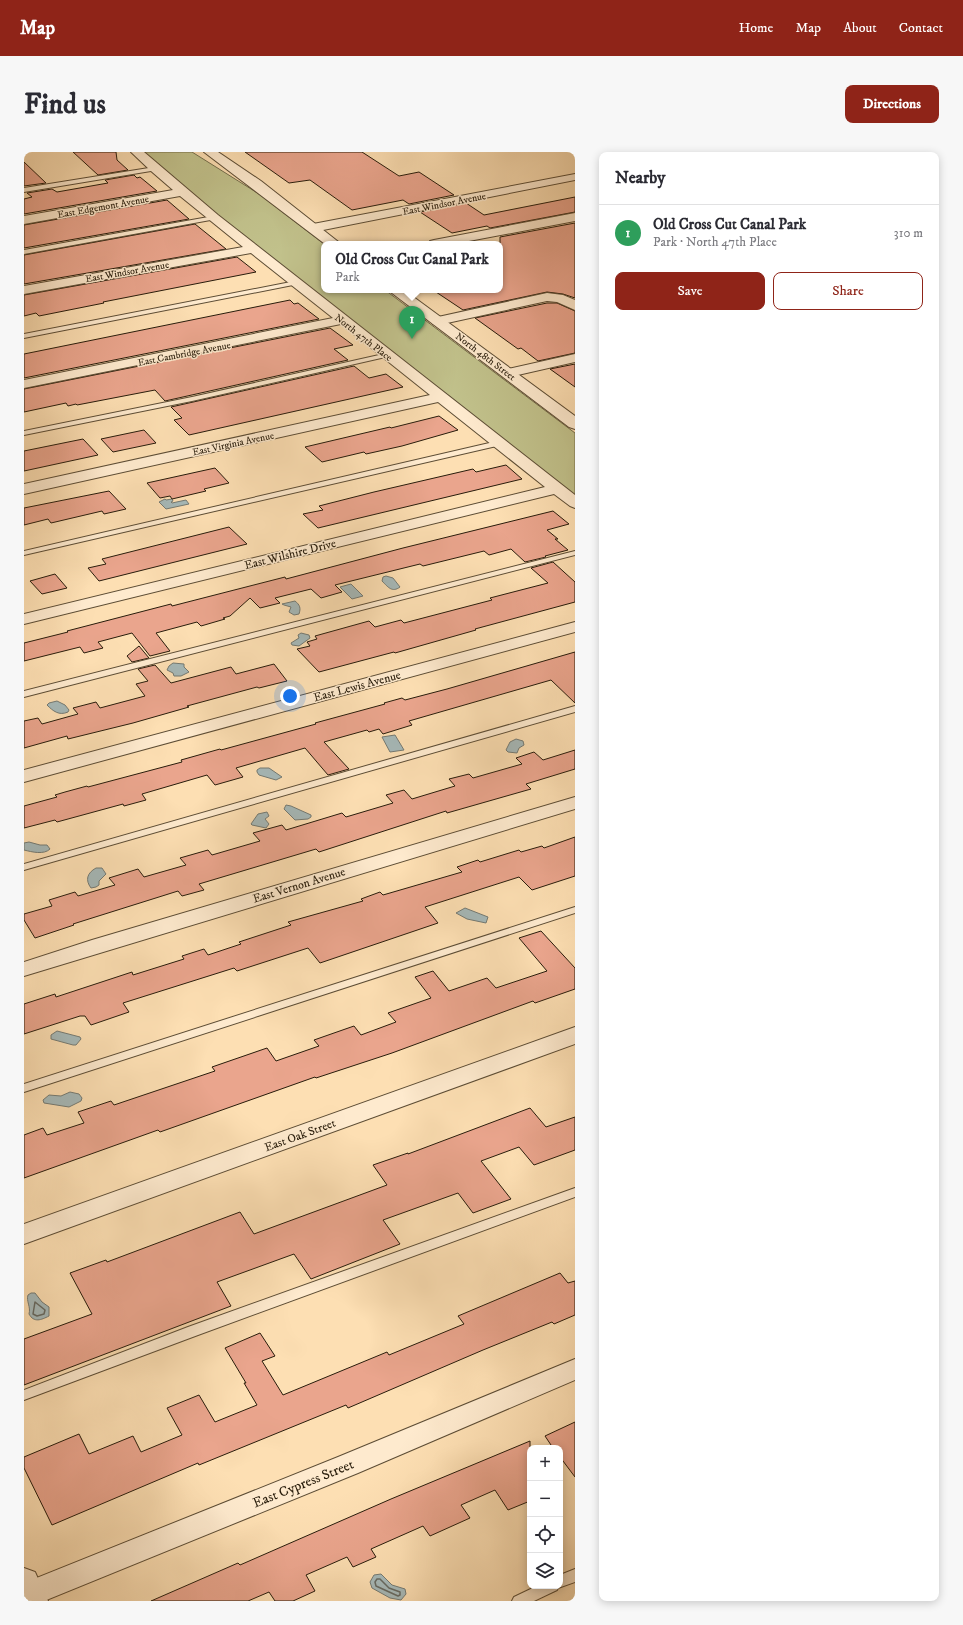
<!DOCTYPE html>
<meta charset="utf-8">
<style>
:root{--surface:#fff;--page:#f7f7f7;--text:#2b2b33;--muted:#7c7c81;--line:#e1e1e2;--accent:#8f2418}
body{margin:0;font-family:"IM FELL DW Pica",serif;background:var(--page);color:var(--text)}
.controls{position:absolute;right:12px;bottom:12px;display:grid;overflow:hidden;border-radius:8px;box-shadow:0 2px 10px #0003}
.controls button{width:36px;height:36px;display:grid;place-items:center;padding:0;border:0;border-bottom:1px solid var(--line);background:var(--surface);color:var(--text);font:20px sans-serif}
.you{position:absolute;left:266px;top:544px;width:14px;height:14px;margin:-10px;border:3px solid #fff;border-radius:50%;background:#1a73e8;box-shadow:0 0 0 6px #1a73e833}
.badge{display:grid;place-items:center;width:26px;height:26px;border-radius:50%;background:var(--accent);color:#fff;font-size:13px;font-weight:700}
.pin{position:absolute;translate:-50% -33px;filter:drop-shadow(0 1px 2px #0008)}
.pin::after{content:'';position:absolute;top:21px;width:14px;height:12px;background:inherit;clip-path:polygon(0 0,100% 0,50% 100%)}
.popup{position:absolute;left:297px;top:89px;width:182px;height:52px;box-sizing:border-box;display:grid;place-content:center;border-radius:8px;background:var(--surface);filter:drop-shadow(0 1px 3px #0005);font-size:13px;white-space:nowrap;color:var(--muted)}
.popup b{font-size:15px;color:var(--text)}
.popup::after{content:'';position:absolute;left:50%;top:100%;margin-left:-8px;border:8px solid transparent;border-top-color:var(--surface)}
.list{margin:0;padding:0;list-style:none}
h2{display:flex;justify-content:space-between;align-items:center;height:52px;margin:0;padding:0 16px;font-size:17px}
h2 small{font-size:13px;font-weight:400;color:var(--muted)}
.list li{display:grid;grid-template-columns:26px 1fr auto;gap:12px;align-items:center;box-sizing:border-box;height:56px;padding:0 16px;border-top:1px solid var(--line)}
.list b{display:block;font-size:15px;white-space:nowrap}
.list p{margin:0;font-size:13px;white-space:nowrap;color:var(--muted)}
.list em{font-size:13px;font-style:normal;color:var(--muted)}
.actions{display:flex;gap:8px;padding:12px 16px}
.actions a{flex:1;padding:9px 0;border:1px solid var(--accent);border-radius:8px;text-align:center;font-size:14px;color:var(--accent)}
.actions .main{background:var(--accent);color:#fff}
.icon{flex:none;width:22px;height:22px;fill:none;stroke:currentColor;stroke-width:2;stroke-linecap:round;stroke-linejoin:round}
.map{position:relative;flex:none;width:551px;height:1449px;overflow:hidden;border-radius:8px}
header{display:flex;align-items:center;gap:24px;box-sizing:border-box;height:56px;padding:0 20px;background:var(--accent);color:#fff}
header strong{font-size:19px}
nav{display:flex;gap:22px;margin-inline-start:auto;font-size:14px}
.intro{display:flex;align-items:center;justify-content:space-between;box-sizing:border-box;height:96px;padding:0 24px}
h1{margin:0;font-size:28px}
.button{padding:10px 18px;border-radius:8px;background:var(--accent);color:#fff;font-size:14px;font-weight:700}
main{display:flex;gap:24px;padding:0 24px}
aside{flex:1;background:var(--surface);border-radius:8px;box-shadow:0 2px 10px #0003}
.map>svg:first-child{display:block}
.green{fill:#c1c18b;stroke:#746e4b}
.water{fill:#a6b9b9;stroke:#747a73}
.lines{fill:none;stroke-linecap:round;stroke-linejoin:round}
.shore{stroke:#676a62;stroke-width:1.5}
.building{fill:#eaa58d;stroke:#281c0b}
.service-casing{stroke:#5d4d35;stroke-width:2}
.minor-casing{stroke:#5d4d35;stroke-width:2}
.tertiary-casing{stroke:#5d4d35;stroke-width:2}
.service{fill:#feeace;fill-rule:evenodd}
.minor{fill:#feeace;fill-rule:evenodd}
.tertiary{fill:#feeace;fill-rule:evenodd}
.labels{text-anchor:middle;stroke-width:3;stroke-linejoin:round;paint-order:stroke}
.far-street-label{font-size:10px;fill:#281c0b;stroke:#feeace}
.street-label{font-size:12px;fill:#281c0b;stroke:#feeace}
.near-street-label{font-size:14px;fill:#281c0b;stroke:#feeace}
</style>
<header>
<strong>Map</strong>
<nav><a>Home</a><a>Map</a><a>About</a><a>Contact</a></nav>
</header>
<div class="intro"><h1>Find us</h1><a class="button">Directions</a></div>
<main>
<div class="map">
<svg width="551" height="1449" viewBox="0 0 551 1449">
<rect width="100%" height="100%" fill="#fddfb3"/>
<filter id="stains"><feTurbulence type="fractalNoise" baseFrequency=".005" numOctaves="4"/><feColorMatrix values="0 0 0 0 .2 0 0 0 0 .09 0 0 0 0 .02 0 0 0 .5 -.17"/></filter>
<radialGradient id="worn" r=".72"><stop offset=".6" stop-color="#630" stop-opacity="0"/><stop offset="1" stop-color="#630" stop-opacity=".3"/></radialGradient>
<!-- green -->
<path class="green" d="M120 0H168L235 42 300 92V138H361L551 281V345L424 243 412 236 164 40Z"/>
<!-- water -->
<path class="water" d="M141 347 142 348 148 347 149 349 147 350 148 351 162 348 165 352 142 357 135 350Z
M362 424 369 426 376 435C368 441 364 435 358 429L359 425Z
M327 432 339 444 328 447 316 435Z
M271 449C276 453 277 456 275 462L270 463 265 460 267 455 260 453 258 452Z
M277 481 285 483 286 486 275 494 268 493 267 491 275 486 274 483Z
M149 511 160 512V515L165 520 157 524H150L149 521 143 518 145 514Z
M33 549 41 553 45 558 44 560C35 564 29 559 23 553L25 551Z
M371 583 380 598 366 600 358 585Z
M492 587 499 589 500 593 495 596 493 601 484 600 482 598 486 590Z
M236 616H245L258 625 252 628 235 623 233 620V618Z
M262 653 267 654 287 663V665L284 667 271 668 260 657Z
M243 660 245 664 241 667 245 672 242 676 228 673 227 672 234 662Z
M5 690 16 693H23L26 697C20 703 8 700 0 698V691Z
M72 716H78L82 722 75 729V733L72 735 67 736C61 728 63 721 72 716Z
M441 756 464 765 462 771 443 767 432 761Z
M33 879 56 885 57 887 52 893H49L27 887V883Z
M46 940 55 942 58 946 57 949 45 955 20 951 19 948 25 943 37 944Z
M7 1141H11L18 1150 25 1155V1164C17 1168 10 1171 5 1162 7 1155 2 1149 4 1143Z
M357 1422 368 1433 381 1437 382 1442 377 1448 366 1446 348 1436 346 1430 350 1423Z"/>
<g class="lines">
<!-- shore -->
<path class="shore" d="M11 1150 21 1158 20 1162 13 1164 9 1162Z
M353 1427H356L365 1436 376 1440V1443L374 1444 352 1434 351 1430Z"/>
</g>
<!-- building -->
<path class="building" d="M49 0H92L93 8 104 18 74 23Z
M221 0H338L375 24 395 20 430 43 385 52 379 48 328 58 286 28 265 31Z
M0 10 22 31 0 34Z
M110 23 113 26 116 25 133 39 0 62V47L8 45 3 41 28 37 33 40 84 31 81 28Z
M551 45V60L466 76 463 74 428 81 396 60 442 51 460 63Z
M143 48 165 67 0 96V73Z
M551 71V146L539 142 523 140 439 158 409 138H476V85Z
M171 72 202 97 0 132V103Z
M213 105 232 120 79 150 80 151 15 164 12 161 0 164V143Z
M266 148 270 152 274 151 295 167 0 226V202Z
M523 151H533L551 159V201L514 209 497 196 494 197 451 166Z
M306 176 329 193 310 197 324 208 141 249 131 238 53 253 52 252 44 254 42 251 0 260V237Z
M551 212V235L526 217Z
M330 214 345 226 362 222 379 235 165 283 150 268 158 266 147 255Z
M415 264 434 278 378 294 342 302 340 300 298 310 281 295 366 275 367 276Z
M120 278 132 291 89 300 77 287Z
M59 287 74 303 0 319V299Z
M482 313 498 327 294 376 279 362 299 358 295 354 350 340 449 317 452 320Z
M191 316 205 331 180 337 182 339 148 347 146 344 136 346 123 331Z
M85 339 102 357 80 362 78 359 27 371 24 367 0 373V356Z
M529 359 545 372 523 378 534 387H531L544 398 521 404 522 405 501 410 487 397 465 403 460 399 399 414 396 412 311 433 318 440 297 446 287 437 251 446 256 451 236 456 226 446 206 464 199 466 201 467 177 474 173 470 132 481 146 499 126 504 108 481 74 490 79 496 60 501 56 495 0 509V491L44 480 43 479 147 452 148 454 261 425 262 427 379 396Z
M205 375 223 392 75 429 64 416 82 412 78 407Z
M529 410 551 430V450L451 477 452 478 371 501 370 500 295 520 273 497 286 494 283 490 293 487 291 484 345 469 351 475 377 468 380 471 468 448 466 446 524 431 507 416Z
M31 422 43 436 18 442 6 429Z
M115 494 125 506 108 510 103 504Z
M551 500V551L527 528 385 569 388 573 359 582 355 577 345 580 343 578 300 590 325 617 304 623 281 596 212 616 219 625 191 633 183 623 118 642 122 648 100 654 99 652 33 670 31 668 0 676V654L33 645 31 643 41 640 63 634 64 635 158 610 157 608 196 597 197 598 292 572 291 571 361 552 360 551 378 546 381 548 423 537Z
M250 512 263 529 235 536 233 535 163 554 165 555 109 571 44 587 43 584 0 596V569L14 566 18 572 54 562 49 556 72 550 76 556 121 544 112 532 124 529 114 517 131 513 147 531 207 515 212 522Z
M551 598V617L502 632 507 637 423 661 422 659 295 700 292 697 175 732 180 738 158 744 154 739 49 772 50 773 11 786 0 768V762L28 754 25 748 51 740 54 744 91 733 85 726 114 717 120 725 162 713 156 706 184 698 188 703 236 689 229 681 258 673 262 678 318 661 322 665 369 651 362 643 380 638 388 647 431 634 425 627 445 622 449 626 498 612 492 606 510 600 519 608Z
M551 685V724L508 738 495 725 401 755 414 771 296 811 284 796 213 819 210 816 99 851 105 860 67 873 61 864H56L0 882V852L31 842 32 845 108 820 109 823 160 807 158 804 180 797 184 803 217 792 215 790 267 773 264 770 339 749 337 747 356 740 359 743 438 720 433 715 454 708 456 710 495 698 497 700 518 694 520 696Z
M517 779 551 816V837L511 851 509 849 368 901 292 926 291 925 136 980 134 978 0 1026V983L19 976 23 983 60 971 54 960 87 949 90 953 191 919 188 915 243 896 252 909 295 894 290 888 330 874 337 883 372 870 364 861 407 846 391 825 409 819 425 839 463 826 472 836 523 819 495 786Z
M506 956 522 975 551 965V998L510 1013 495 995 457 1009 487 1047 449 1061 434 1041 359 1068 376 1092 287 1127 270 1102 193 1130 207 1154 0 1233V1187L68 1162 46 1121 82 1108 83 1110 216 1060 230 1082 363 1033 349 1013 384 1001V1002Z
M536 1121 544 1131 551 1129V1163L530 1172 528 1170 459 1198 324 1256 322 1253 175 1313 174 1311 28 1373 0 1316V1305L55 1282 65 1302 109 1284 117 1300 158 1283 143 1256 175 1243 191 1270 233 1253 220 1231H222L201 1196 236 1181 251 1204 238 1209 259 1243 363 1200 365 1203 440 1172 434 1164Z
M551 1270V1325L536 1305V1296H529L521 1284Z
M506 1289V1349L484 1358 471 1338 437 1353 446 1366 406 1384 399 1374 347 1397 352 1405 329 1415 323 1405 282 1423 291 1439 269 1449H251L245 1440 224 1449H127L214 1411 216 1413 367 1347Z"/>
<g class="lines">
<!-- service casing -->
<g class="service-casing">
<path id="service" d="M131 15 133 16V18L0 40V36Z
M190 64 193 66 192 67 0 102V98Z
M272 129 275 131 274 132 0 186V182Z
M364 201 366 202V204L168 249 0 283V279L168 245Z
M474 289H477V293L0 403V399Z
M551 399V403L0 545V539Z
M551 554V560L0 718V712Z
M551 755V761L0 940V932Z
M551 1036V1045L174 1183 0 1248V1238L164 1175Z
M551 1417V1430L534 1436 533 1438 510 1449H488L490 1445 513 1434H536V1423Z"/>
</g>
<!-- minor casing -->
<g class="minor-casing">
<path id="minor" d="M107 0H120L194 63 551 343V356L546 354 530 342 0 472V462L521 335 414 250 0 342V332L406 243 317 172 0 236V228L309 166 227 101 0 142V134L219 95 156 44 0 72V64L149 38 127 19Z
M551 22V28L289 80 285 79 283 76 285 73 289 72Z
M551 61V69L429 92H404L406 89 410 88Z
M523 141 539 143 551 148V158L533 150 523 149 414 173 409 172 407 169 409 166 414 165Z
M551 202V210L485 225 480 224 478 221 480 218Z
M551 470V480L0 630V618Z
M551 645V657L0 824V810L68 788Z
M551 1207V1228L334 1321 20 1449H0V1431L314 1305Z"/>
</g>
<!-- tertiary casing -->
<g class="tertiary-casing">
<path id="tertiary" d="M180 0H194L237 29 317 92H301Z
M364 138H380L551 264V277L545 275Z
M551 875V892L0 1092V1072Z
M0 1416 11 1420 24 1449H0Z"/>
</g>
<!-- service -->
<use href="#service" class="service"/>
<!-- minor -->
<use href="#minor" class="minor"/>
<!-- tertiary -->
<use href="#tertiary" class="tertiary"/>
</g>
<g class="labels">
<!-- far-street labels -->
<g class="far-street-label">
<text transform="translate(420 51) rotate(-11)" y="4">East Windsor Avenue</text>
<text transform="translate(79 54) rotate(-10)" y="4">East Edgemont Avenue</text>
<text transform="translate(103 119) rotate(-10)" y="4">East Windsor Avenue</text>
<text transform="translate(340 185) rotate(38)" y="4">North 47th Place</text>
<text transform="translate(160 201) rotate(-11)" y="4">East Cambridge Avenue</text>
<text transform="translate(462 204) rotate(37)" y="4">North 48th Street</text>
<text transform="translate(209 291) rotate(-12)" y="4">East Virginia Avenue</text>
</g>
<!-- street labels -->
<g class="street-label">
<text transform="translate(266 402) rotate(-14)" y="4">East Wilshire Drive</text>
<text transform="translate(333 534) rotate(-15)" y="4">East Lewis Avenue</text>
<text transform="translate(275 733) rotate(-17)" y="4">East Vernon Avenue</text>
<text transform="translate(276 983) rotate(-20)" y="4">East Oak Street</text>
</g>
<!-- near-street labels -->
<g class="near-street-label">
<text transform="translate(279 1331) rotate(-22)" y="5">East Cypress Street</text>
</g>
</g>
<rect width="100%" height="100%" filter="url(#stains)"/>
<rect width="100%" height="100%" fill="url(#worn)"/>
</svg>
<div class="controls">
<button>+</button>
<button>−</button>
<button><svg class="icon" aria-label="locate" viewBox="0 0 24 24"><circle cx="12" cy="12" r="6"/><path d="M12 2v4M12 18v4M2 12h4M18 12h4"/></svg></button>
<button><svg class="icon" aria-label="layers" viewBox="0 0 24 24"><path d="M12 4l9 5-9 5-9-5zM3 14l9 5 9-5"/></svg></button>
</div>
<div class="you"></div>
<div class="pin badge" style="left:388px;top:187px;background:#2e9e5b">1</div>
<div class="popup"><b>Old Cross Cut Canal Park</b>Park</div>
</div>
<aside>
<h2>Nearby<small></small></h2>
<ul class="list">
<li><span class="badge" style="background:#2e9e5b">1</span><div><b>Old Cross Cut Canal Park</b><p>Park · North 47th Place</p></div><em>310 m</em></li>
</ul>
<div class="actions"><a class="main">Save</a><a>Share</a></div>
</aside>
</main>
